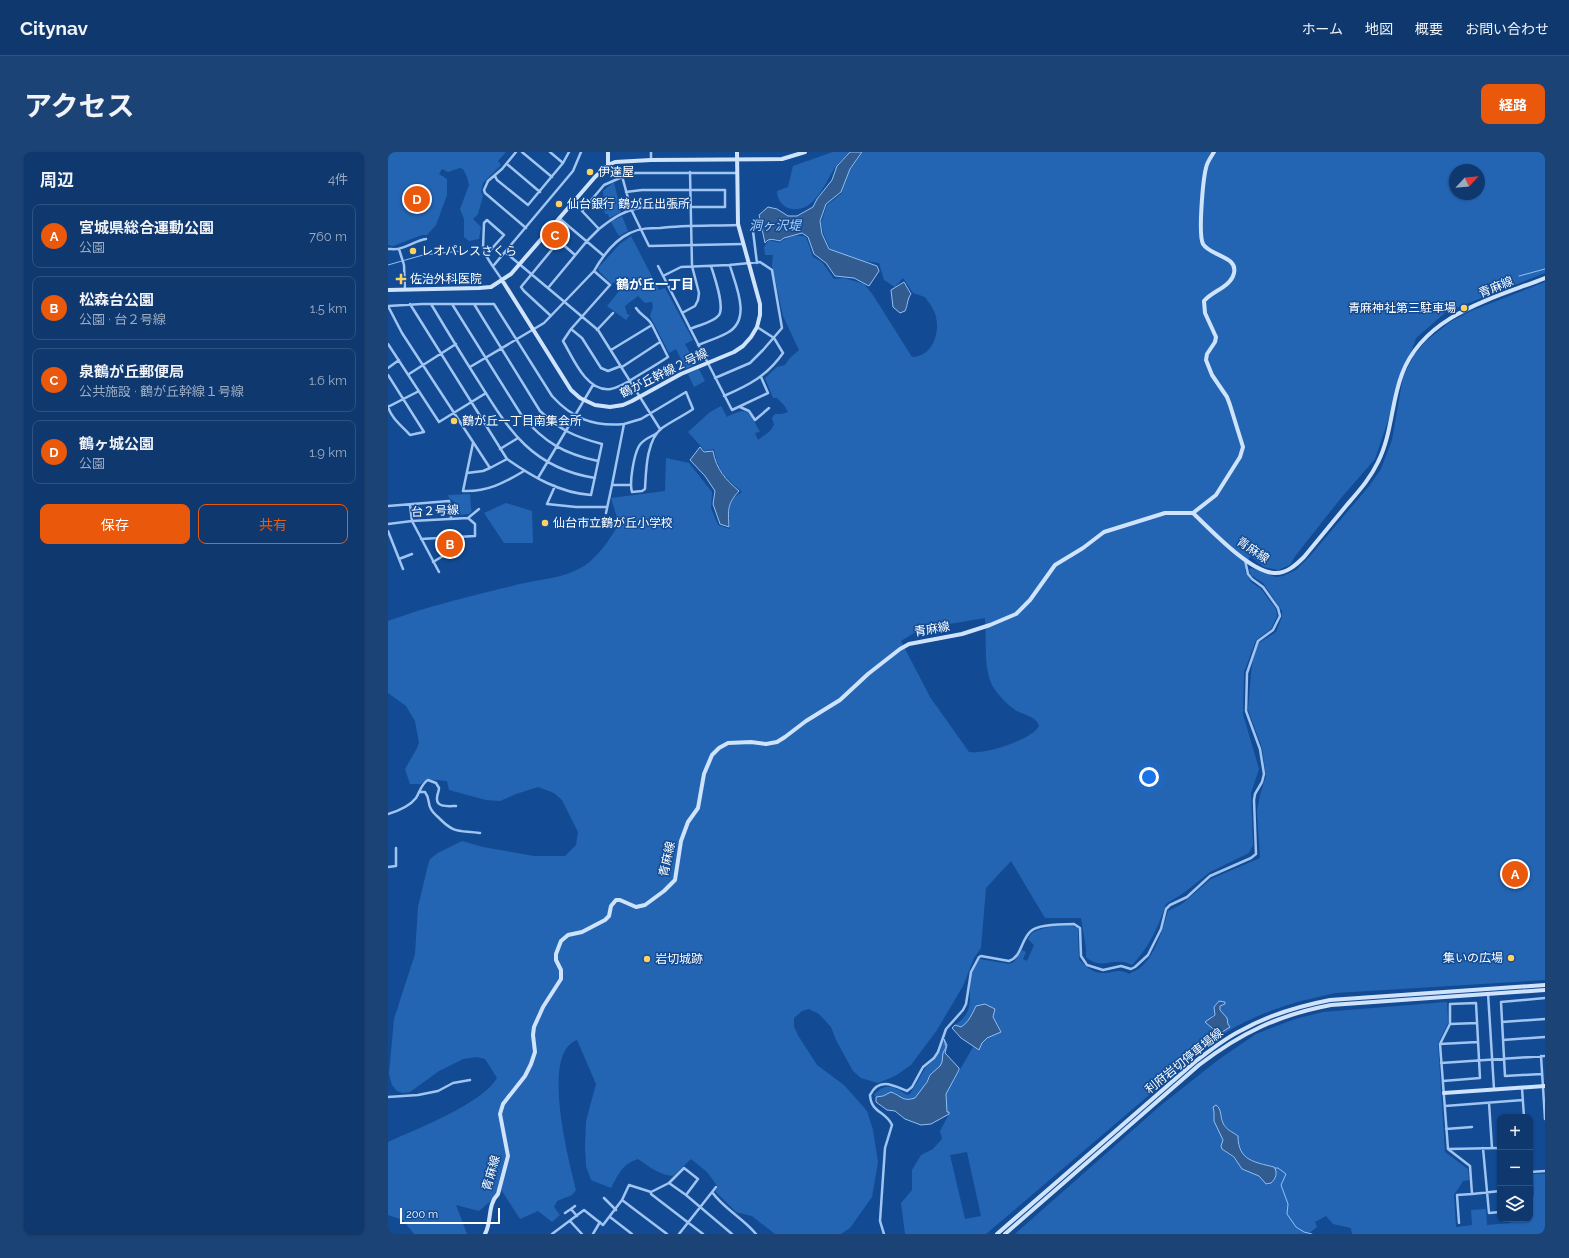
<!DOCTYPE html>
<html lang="ja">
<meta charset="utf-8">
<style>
:root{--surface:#0e386e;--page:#1c4376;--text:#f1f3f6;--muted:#9bacc2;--line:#2e5281;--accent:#ea580c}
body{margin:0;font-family:Raleway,"Noto Sans JP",sans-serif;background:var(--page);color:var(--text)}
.controls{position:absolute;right:12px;bottom:12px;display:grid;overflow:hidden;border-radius:8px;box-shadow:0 1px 3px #0004}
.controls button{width:36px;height:36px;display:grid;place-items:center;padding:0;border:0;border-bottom:1px solid var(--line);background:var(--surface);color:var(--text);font:20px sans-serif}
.compass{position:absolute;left:1061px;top:12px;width:36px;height:36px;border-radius:50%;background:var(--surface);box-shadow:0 1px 3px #0004;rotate:64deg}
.scale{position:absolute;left:12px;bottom:10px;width:100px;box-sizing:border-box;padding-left:4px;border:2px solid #fff;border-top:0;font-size:11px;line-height:14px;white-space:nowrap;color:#fff;-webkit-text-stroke:3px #124b93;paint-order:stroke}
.you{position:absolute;left:761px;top:625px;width:14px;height:14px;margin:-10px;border:3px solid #fff;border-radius:50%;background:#1a73e8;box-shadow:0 0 0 6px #1a73e833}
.badge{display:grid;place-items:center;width:26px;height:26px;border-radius:50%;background:var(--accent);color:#fff;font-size:13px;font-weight:700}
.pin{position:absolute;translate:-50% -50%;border:2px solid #fff;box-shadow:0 1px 4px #0006}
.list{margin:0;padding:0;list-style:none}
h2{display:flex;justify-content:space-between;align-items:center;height:52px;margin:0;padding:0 16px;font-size:17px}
h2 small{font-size:13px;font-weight:400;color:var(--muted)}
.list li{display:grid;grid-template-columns:26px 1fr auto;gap:12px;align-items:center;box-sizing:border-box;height:64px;margin:0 8px 8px;padding:0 8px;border:1px solid var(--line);border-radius:8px}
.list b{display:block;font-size:15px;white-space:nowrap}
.list p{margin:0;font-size:13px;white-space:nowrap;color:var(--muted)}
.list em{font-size:13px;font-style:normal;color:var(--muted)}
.actions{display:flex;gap:8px;padding:12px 16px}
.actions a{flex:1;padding:9px 0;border:1px solid var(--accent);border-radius:8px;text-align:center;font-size:14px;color:var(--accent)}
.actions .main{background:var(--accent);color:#fff}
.icon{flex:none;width:22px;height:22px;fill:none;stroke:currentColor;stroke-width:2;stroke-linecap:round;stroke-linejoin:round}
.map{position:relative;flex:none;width:1157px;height:1082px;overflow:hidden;border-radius:8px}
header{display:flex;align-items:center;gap:24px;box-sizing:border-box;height:56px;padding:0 20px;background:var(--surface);border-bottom:1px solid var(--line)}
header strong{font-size:19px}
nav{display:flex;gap:22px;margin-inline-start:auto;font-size:14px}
.intro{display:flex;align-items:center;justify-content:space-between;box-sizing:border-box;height:96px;padding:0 24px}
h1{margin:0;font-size:28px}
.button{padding:10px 18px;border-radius:8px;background:var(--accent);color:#fff;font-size:14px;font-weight:700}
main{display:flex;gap:24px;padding:0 24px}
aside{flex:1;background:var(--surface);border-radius:8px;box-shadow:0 1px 3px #0004}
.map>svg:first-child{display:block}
.green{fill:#2465b3;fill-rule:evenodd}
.water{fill:#325b90;stroke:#92c0f6}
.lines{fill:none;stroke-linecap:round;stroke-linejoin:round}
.stream{stroke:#92c0f6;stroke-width:1}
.street{stroke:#a0c5f2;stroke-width:2.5}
.secondary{stroke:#cfe3fc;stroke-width:4}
.poi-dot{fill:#ffd161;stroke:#124b93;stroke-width:1.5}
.labels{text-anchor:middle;stroke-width:3;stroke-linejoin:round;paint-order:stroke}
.poi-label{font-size:12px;fill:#fff;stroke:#124b93;text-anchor:start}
.street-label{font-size:12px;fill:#fff;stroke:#124b93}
.water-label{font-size:13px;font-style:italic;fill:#acd0f9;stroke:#124b93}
.neighbourhood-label{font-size:13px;font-weight:bold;fill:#fff;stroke:#124b93}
</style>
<header>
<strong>Citynav</strong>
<nav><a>ホーム</a><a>地図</a><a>概要</a><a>お問い合わせ</a></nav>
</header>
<div class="intro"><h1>アクセス</h1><a class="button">経路</a></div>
<main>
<aside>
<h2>周辺<small>4件</small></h2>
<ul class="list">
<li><span class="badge">A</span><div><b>宮城県総合運動公園</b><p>公園</p></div><em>760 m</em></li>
<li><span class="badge">B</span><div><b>松森台公園</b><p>公園 · 台２号線</p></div><em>1.5 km</em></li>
<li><span class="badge">C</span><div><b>泉鶴が丘郵便局</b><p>公共施設 · 鶴が丘幹線１号線</p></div><em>1.6 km</em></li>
<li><span class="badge">D</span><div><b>鶴ヶ城公園</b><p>公園</p></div><em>1.9 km</em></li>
</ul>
<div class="actions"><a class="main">保存</a><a>共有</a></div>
</aside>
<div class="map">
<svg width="1157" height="1082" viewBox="0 0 1157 1082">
<rect width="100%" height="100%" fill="#124b93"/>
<!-- green -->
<path class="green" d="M0 0H118L110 9 113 13 95 31 93 39 95 44 90 62 85 67 93 75 91 87 81 89 76 85V67L72 57 81 33 79 25 75 17 72 16 60 20 54 17 51 22 59 27V43L48 73 39 83H34L5 94 0 93Z
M445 0H461C457 4 452 9 448 14 437 30 426 64 400 56 393 53 389 46 389 39L400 35 405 14Z
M475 0H1157V121L1058 160 1028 186 987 307 953 346 908 403 902 413 890 418 876 415 862 404 857 419 863 430 873 437 888 457 889 464 883 477 868 488 856 520 855 562 871 617 863 641 865 693 861 701 822 720 797 740 778 752C769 777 762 794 744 813 741 812 738 810 735 810 721 808 711 817 698 805V796L693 766H657L623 709 598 736 593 796 586 806 575 834 549 878 523 913 507 924 490 931 473 926 465 919 448 888 443 875 431 862 421 857 414 859 406 866V875L411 885 429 913 456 933 479 959 485 978 490 1010 484 1045 462 1076 453 1082H387L364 1064 348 1060 327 1039 330 1035 319 1020 303 1007 285 1024C271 1023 262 1015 250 1007 234 1012 230 1023 223 1036L203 1028 198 1014 197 994 198 969 208 932 189 888C152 901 181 1009 188 1038L184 1043 169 1049 166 1055 172 1063 164 1070 150 1059 132 1067 114 1039 91 1059 68 1053 79 1082H26L15 1068 0 1063V990C28 977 94 952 109 926L97 907 88 905 75 907 51 919 22 940 15 941 9 939 4 933 1 922 6 867 27 802 30 755 39 717 42 707 50 701 74 689 95 695 146 704H177L188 693 190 680 174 648 166 641 150 635 128 642 112 649 98 648 61 638 59 629C50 629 38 625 33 632H22L17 617 28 598 31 591 27 569 18 554 0 541V469C43 453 88 443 132 432 154 427 177 426 196 414 212 403 221 388 231 372L223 346 277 339 278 306 301 311 324 340 323 356 330 373 342 377C341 360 338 349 354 340 338 325 330 320 326 297L317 299 300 280 322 260 333 254 339 265C362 253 361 261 372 280L367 281 370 288 382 279 386 273 384 266 387 262H394L400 260 396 253 389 246H385L377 226 389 215 397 213 402 206 411 198 395 164 384 114 385 103H377L376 95 381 88 392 91C398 85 409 82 418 85L425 105 434 110 446 127 456 126 476 132 485 143 524 205C544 205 552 182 548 165 547 158 541 151 537 145L525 141 515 126 507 135 496 128 491 111 477 109 443 98 436 83 433 71 439 53 453 42 462 18ZM1067 18H1091V42H1067ZM597 466C599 488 595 512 604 533 609 542 620 554 629 559 638 564 648 564 651 574 644 588 596 603 581 600L542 545 513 489 526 481 543 475Z
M226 30 233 60 221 66 220 62H217L214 52 216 49 215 39Z
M234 64 240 79 231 84 223 70Z
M243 84 271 138 277 136 305 188 297 192 308 212 298 217 288 197 281 201 262 164 265 155 264 150 257 151 250 144 237 154 239 162 242 163 238 168 219 154 232 138 226 130 224 132 211 119 210 116 232 92Z
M1157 130V828L948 841C913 848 881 857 849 874 837 880 825 890 814 898L598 1082H517L513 1051 524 1038V1018L533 1003 545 997 554 987 552 979 561 962 559 960 558 942 585 895 591 897C593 895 593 891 595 889 600 883 607 883 613 879L605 865 606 856 595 852 588 854C584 862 581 870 573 875L567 873C590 858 578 842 584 821 585 817 588 811 591 807L621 812 626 810 634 798 638 800 635 807 639 809 646 793 640 787C641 785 643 781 646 780 654 775 684 770 690 777L691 807C697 814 705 822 716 821 726 821 731 816 741 822 745 820 749 818 752 816 767 804 775 777 780 759L794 752 823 727 872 706 869 659 872 643 878 624 874 596 860 558 863 522 865 506 871 491 888 480 894 465V459L875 431 863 423 861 418 863 416 888 425 895 424 908 418 922 404 982 333 993 317 1004 288 1015 225 1026 203 1038 189 1062 170 1083 159ZM833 849H836L837 852 832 854V858L838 865 840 873 828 881V878L824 875 823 865 828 860 827 854ZM579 1000 593 1064 577 1067 562 1003Z
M311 217 317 229 306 235 300 222Z
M82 342 83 357 84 359 81 362 70 363 69 352 61 346 60 343Z
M118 351 144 359 145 391H116L96 361Z
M1059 850 1060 871 1050 892 1057 1000 1080 1017 1081 1028 1075 1029 1066 1043 1068 1075 1084 1073 1083 1058 1098 1057 1099 1073 1122 1071 1125 1067H1142V1047L1146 1043 1145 1022H1157V1082H964L963 1076 945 1072 938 1064 927 1070 929 1075 920 1082H627L772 954 830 908 868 882 907 867 935 860ZM832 958C835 973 836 975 849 983 851 1009 865 1009 886 1015L885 1029 880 1033 871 1024 864 1020 834 997 835 988 826 969V960Z
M556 887 558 895C554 902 556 908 553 913 550 918 544 919 541 924 537 932 534 939 527 946 519 949 514 947 507 941L488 945 486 943C497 930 506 934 519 943L522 942 538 915 547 907 552 900Z"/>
<!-- water -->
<path class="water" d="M462 0H474L462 17 453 40 438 52 432 69 434 82 441 97 489 114 491 119 481 134 466 126 447 124 438 111 426 102 420 85 414 81 396 86 392 89C386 88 381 85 377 91L371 63 380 55 389 57 400 64H409L425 55 429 47 444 28 449 14Z
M516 130 523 142C519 147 520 153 517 159L512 161 505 155 503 138Z
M312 295 316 300 325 299C328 317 338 328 351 339 339 352 340 358 341 375L332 372 325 352 327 339 317 324 302 308Z
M831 849 837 850V852L832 854V858L839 866 840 872 842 875 831 882 817 870 827 863 826 855Z
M597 852 607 857 605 865 613 880 599 886 594 891 591 898 573 886 564 876 567 873 573 875C581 870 584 862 588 854Z
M556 887 559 893 557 901 571 916V918L558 942 559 960H561V962L543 972 533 973 517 967 507 959 499 958 488 950V945L495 944 503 940C514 944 514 950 527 946L539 930 542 923 552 914 554 910 555 901 558 895Z
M828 953C834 957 832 965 835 971 838 978 845 980 850 984 850 1009 867 1010 886 1015 890 1020 888 1027 883 1031L878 1032 871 1024 854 1017 846 1005 834 997 833 994 835 988 826 969V960L825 955Z"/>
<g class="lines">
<!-- stream -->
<path class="stream" d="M0 113 35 103 73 99
M1131 124 1157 117
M887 1016H890L898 1022 893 1033 900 1052 899 1062 908 1075 916 1080 924 1082"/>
<!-- street -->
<path class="street" d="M128 0 114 17 100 29 96 38 97 41 138 76
M134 0 164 25
M162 0 175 11
M263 0V8
M119 12 152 40
M107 24 109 28 140 53 175 11 181 0
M234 24 243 57 261 94 355 92
M171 66 216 104
M211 77C226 65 237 58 256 55H337V38H254L238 40
M365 79 369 111
M0 97C4 97 9 98 13 96 22 94 29 88 38 87
M11 97 16 113 17 138
M117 100 210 178 272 277
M98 103 116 83 99 68 96 71 95 96C98 107 108 118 114 128
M106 113 185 19 193 0
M270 114 344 258 380 241 373 225
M275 124 293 115 341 113 372 110 384 118 394 176 375 198 362 211 327 226
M160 136 199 89 211 77 194 59 216 33 243 21H348
M22 152 119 307C145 325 172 341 203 343L214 292C187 285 172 278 152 259L86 152
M43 152C58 177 73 202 89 227 120 277 143 316 207 326
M64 152 134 264C156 290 176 302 210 309
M0 154 34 152H106L164 244C184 266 205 275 236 272
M0 154 14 181 102 316 119 307
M248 156C253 164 260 165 264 173
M294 161 307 154 310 148 311 141 304 114 302 20
M163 164 136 139 133 135 171 89 187 103
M183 177 222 133 206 119
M302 177C310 173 325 171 331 163 337 154 326 124 323 114
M209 178 225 161
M0 192 51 270 98 241
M310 193C320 189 330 186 339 181 364 168 348 134 342 114
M223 198 264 173 280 205C271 211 261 217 251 223 232 235 216 247 197 225 188 215 182 201 175 189L183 177 194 186 213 216 220 219 233 214
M82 215 156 171 206 119C214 105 227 88 242 81 252 76 262 76 272 76 298 73 324 74 350 73
M234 215 272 190
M0 216 11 208
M21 222 68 192
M0 223 36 280 22 283C15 275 2 265 0 254
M336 244C361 233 379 224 395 201L386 186 369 175
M0 255 31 239
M352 255 361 259 367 268 381 256
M85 291 75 339C99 340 116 331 136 319
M112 297 130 286
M79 321 95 319 102 316
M150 326 205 233
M224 333 236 272 253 267 298 240 305 257C295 264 284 269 274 276 258 288 258 320 257 337L254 339 244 340C241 330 246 303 251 294 255 287 263 285 269 281
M167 334 159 352 188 355H219
M22 353 24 369 51 420
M0 354 61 349 63 366
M218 361 224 333H242
M0 372 24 369 80 366 91 357
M0 379 15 417
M33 387 87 384V372L80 366
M11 407 24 402
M45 410 60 401 53 385
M31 640H37C43 648 39 651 43 657 45 661 49 664 52 667 67 682 71 678 92 681
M0 662C10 659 21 655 28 646 32 640 33 632 40 628L48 631 51 636C51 640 49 642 49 646 48 656 61 654 68 654
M0 715 8 714V696
M1100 841 1106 937
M1114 870 1157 867
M1062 872 1089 871
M1115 888 1157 885
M1052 892 1090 890
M1153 904 1157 967
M1053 911 1157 904
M1154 922 1117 924 1113 850 1157 846
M1055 929 1092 926 1088 851 1062 852V872L1052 892 1060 997 1082 1014 1084 1042 1112 1039
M1134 936 1136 965
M0 945 30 943 50 939 65 931 82 928
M1101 951 1104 996
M1057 954 1135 948
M1058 977 1084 975
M1095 996 1101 1061 1112 1060
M1060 997 1112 996
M1142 1020 1157 1019
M281 1031 296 1016 310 1027 298 1043
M263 1040V1042L315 1082
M324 1040C336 1057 355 1066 368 1082
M216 1046 228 1058
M234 1048 279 1082
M187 1054 183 1057 189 1064
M177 1061 183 1057
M222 1065 244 1082
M182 1069 194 1082
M1071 1071 1069 1043 1084 1042
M164 1082 196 1058 215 1073 234 1048 241 1033 263 1040 281 1031 298 1043 344 1082
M205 1082 212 1070
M291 1082 328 1035
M496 1082 492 1069 497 996 504 973C498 959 483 961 482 943 491 925 505 933 519 939L524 935 535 915 546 906 550 900 558 877 575 858 578 852 583 820 591 805 593 804 621 809C634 805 633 787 643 779 651 772 676 772 686 772L692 776 693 804 699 813 715 818 733 814 743 817 747 815 760 803 773 777 778 757 782 753 799 745 822 724 863 706 868 702 866 648 867 642 874 630 876 622 872 597 858 559 859 521 870 489 885 478 892 464 890 456 875 435 864 427 860 422 857 408"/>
<!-- secondary -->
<path class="secondary" d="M220 0V13
M114 128 183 238 192 246 207 253 222 255 235 253 244 249 293 222 346 200 355 194 363 185 369 175 372 163V152L350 72 349 0
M0 138 91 136 103 135 123 122 207 25 220 13 227 10 263 8 394 7 417 0
M805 361 828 343 852 305 855 295 842 253 839 245 824 223 818 208 819 202 827 190 828 185 817 161 816 149C824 139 843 135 846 121 850 104 822 104 815 92 810 82 815 28 818 16 819 10 823 5 826 0
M1056 941 1157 934
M97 1082C104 1070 99 1053 110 1042L120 1004 112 962 115 952 137 924 143 912 147 900 145 883 146 875 155 855 173 827V818L168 808V802L173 789 180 783 194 780 217 768 221 764 223 754 228 748H232L248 755 257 753 276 739 287 728 293 689 300 670 310 656 316 622 324 603 331 596 340 591 363 590 378 592 389 590 397 585 418 569 452 548 480 522 512 497 521 492 574 482 602 473 628 462 642 448 667 413 695 396 716 380 777 361H805C823 378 862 420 886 421 898 422 908 413 916 405 930 388 944 371 958 354 970 340 982 327 990 310 1004 282 1003 251 1014 222 1036 163 1104 147 1157 126
M609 1082 808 909C823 898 837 886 854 878 881 863 911 854 942 848L1157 833
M617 1082 811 913C853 881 890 863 943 853L1157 838"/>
</g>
<!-- markers -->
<g class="poi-dot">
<circle cx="202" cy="20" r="4"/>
<circle cx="171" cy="52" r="4"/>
<circle cx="25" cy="99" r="4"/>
<path d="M11 121h4v4h4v4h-4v4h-4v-4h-4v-4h4z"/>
<circle cx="1076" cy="156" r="4"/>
<circle cx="66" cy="269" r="4"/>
<circle cx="157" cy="371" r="4"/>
<circle cx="1123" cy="806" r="4"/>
<circle cx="259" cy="807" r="4"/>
</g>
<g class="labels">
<!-- poi labels -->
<g class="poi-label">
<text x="210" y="24">伊達屋</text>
<text x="179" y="56">仙台銀行 鶴が丘出張所</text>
<text x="33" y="103">レオパレスさくら</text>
<text x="22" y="131">佐治外科医院</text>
<text x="1068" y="160" text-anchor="end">青麻神社第三駐車場</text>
<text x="74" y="273">鶴が丘一丁目南集会所</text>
<text x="165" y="375">仙台市立鶴が丘小学校</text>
<text x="1115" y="810" text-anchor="end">集いの広場</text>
<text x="267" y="811">岩切城跡</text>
</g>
<!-- street labels -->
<g class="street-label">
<text transform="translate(1108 135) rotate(-22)" y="4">青麻線</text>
<text transform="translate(276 221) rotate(-26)" y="4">鶴が丘幹線２号線</text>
<text transform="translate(47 359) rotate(-3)" y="4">台２号線</text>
<text transform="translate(865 398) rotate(34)" y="4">青麻線</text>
<text transform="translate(544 477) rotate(-10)" y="4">青麻線</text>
<text transform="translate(279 707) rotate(-78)" y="4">青麻線</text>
<text transform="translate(796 909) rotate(-39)" y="4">利府岩切停車場線</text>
<text transform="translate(103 1021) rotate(-74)" y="4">青麻線</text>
</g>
<!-- water labels -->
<g class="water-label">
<text x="387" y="78">洞ヶ沢堤</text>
</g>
<!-- neighbourhood labels -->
<g class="neighbourhood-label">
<text x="267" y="137">鶴が丘一丁目</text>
</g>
</g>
</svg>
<div class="controls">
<button>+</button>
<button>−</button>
<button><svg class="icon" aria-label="layers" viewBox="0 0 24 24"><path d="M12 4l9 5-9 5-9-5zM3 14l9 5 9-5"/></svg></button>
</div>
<svg class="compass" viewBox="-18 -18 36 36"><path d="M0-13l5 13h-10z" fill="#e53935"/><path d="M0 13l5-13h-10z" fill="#9bacc2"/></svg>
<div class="scale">200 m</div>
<div class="you"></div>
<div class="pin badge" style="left:1127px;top:722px">A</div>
<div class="pin badge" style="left:62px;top:392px">B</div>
<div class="pin badge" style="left:167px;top:83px">C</div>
<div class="pin badge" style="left:29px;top:47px">D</div>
</div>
</main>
